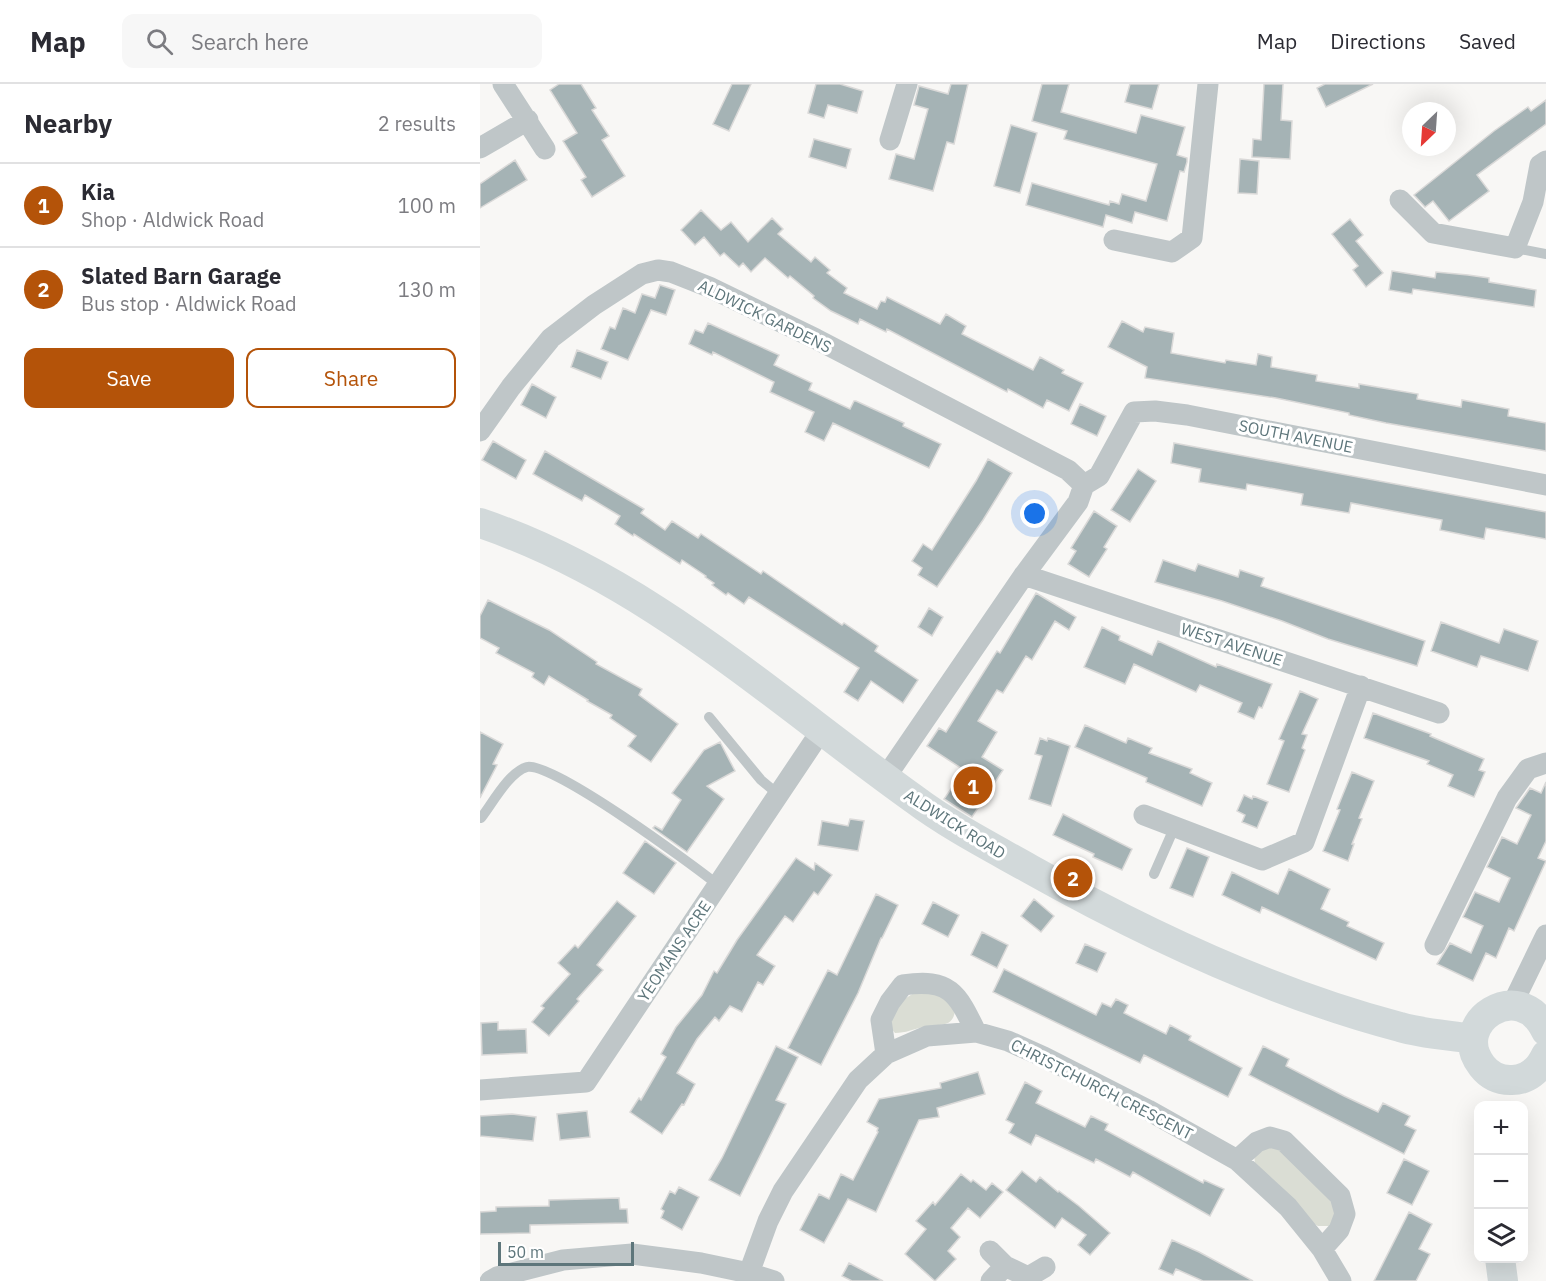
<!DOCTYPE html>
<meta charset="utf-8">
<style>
:root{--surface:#fff;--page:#f7f7f7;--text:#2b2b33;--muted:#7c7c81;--line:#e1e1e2;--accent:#b45309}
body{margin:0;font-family:"IBM Plex Sans",sans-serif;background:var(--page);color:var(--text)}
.controls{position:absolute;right:18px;bottom:18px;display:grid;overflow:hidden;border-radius:12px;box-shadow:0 6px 24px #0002}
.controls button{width:54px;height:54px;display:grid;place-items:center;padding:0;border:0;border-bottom:2px solid var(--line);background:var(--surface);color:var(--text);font:30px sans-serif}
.compass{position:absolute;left:922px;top:18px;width:54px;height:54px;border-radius:50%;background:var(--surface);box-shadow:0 6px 24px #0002;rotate:205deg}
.scale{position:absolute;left:18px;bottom:15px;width:136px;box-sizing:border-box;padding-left:6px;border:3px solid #5e767b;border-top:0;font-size:16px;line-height:21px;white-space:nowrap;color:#5e767b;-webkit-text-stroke:4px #fff;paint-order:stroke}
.you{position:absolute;left:555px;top:430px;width:21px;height:21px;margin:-15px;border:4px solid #fff;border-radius:50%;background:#1a73e8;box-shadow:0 0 0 9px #1a73e833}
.badge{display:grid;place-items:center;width:39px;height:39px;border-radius:50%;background:var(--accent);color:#fff;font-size:20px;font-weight:700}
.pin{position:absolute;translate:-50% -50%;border:3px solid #fff;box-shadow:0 2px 6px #0006}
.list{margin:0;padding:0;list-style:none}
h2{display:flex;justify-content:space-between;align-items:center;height:78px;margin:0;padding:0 24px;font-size:26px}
h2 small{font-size:20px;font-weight:400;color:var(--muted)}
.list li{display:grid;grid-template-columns:39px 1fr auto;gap:18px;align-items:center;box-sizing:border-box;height:84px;padding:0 24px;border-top:2px solid var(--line)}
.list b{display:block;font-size:22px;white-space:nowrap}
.list p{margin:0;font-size:20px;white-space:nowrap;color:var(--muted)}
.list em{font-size:20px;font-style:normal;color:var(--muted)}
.actions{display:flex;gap:12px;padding:18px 24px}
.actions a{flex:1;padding:14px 0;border:2px solid var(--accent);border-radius:12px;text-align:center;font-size:21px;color:var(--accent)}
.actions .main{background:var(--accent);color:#fff}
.icon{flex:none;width:33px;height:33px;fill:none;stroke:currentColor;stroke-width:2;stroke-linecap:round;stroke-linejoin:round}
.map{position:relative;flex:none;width:1066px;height:1197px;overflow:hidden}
header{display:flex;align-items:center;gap:36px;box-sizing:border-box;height:84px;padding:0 30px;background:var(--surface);border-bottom:2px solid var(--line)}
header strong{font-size:28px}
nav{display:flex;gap:33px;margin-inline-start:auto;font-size:21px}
.search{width:420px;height:54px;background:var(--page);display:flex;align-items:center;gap:15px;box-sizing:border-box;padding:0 21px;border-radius:12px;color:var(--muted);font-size:22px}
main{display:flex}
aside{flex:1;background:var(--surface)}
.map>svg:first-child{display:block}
.grass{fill:#daddd4}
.building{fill:#a5b3b5;stroke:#dad9d8;stroke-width:1.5}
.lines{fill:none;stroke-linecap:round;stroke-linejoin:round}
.lane{stroke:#bfc6c8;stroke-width:10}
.street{stroke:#bfc6c8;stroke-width:21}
.secondary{stroke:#d2d9da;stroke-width:30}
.labels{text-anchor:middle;stroke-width:6;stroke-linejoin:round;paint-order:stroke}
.street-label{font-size:16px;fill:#5e767b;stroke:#fff}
</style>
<header>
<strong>Map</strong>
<div class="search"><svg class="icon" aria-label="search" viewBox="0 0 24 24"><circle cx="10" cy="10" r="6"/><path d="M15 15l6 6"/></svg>Search here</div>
<nav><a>Map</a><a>Directions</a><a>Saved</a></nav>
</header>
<main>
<aside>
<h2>Nearby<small>2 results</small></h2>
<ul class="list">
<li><span class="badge">1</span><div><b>Kia</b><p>Shop · Aldwick Road</p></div><em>100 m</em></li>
<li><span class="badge">2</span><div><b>Slated Barn Garage</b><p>Bus stop · Aldwick Road</p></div><em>130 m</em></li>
</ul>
<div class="actions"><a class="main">Save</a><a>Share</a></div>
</aside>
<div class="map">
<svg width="1066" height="1197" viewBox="0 0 1066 1197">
<rect width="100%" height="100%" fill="#f8f7f5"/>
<!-- grass -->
<path class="grass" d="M434 909 461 910 475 927C474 932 473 936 468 939 460 942 451 941 444 943 433 945 426 949 415 949L411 944C413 924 417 919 434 909Z
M781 1062 799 1063 856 1120 857 1133 850 1142H838L829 1137 775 1080 774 1070Z"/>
<!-- building -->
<path class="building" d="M79 0H101L116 24 112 26 129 52 122 56 145 92 112 113 101 96 106 93 83 57 97 49 70 6Z
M252 0H271L249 47 233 40Z
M336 0H360L383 7 377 29 348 21 344 34 328 29Z
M471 0H488L474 60 467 58 453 107 409 95 416 70 434 75 448 25 434 21 439 2 468 10Z
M562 0H589L581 28 656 49 661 31 705 43 697 71 707 74V78L704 88 700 87 687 137 655 128 652 139 626 131 623 143 546 121 552 99 629 121 630 117 639 120 642 110 666 117 677 80 584 55 587 47 552 37Z
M650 0H679L672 25 645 18Z
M784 0H803L801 36 812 37 810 75 772 73 773 55 781 56Z
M845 0H893L846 23 837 4Z
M1066 16V40L997 91 1009 107 969 137 953 117 945 123 934 111 1014 47 1048 23 1051 27Z
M531 41 557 49 540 109 514 102Z
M334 55 371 65 366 84 329 73Z
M760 75 779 77 777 110 758 109Z
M35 76 47 96 0 124V100Z
M221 126 241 146 251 138 268 158 292 134 303 145 298 150 331 178 335 173 350 186 347 189 367 204 364 209 397 225 401 217 405 218 407 213 460 240 466 230 486 242 482 250 553 286 560 273 584 286 582 289 603 299 589 327 567 316 563 324 528 305 527 308 407 245 406 248 380 235 378 240 351 227 333 214 334 212 310 192 308 194 285 174 271 188 263 179 259 183 244 169 240 172 224 153 215 161 201 146Z
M870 135 883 151 876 157 903 189 886 203 873 186 878 182 852 150Z
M912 187 955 194 956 188 988 191 1009 194V198L1056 206 1054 223 933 205 932 210 909 206Z
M180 201 195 206 186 231 171 226 148 276 121 265 130 243 135 245 143 224 155 229 162 210 175 214Z
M642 237 663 248 665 243 694 249 691 269 745 279 746 276 776 281 778 270 792 273 791 283 837 291 836 297 879 304V300L938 310 937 315 981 323 982 316 1029 325 1028 332 1066 339V367L906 339 869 331V329L796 314 665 294 667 283 628 263Z
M228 239 299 271 294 281 332 299 329 306 370 325 374 317H376L424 339 423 342 461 360 449 384 353 339 344 357 325 348 334 328 290 308 294 298 233 268 232 271 209 260 215 246 223 249Z
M97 266 128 278 121 295 91 283Z
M52 300 76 313 66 334 41 321Z
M600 320 626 332 617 352 591 340Z
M13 357 46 376 36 395 2 376Z
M694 359 1066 428V455L1006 444 1004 455 960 446 962 436 929 430 871 419 869 429 821 421 823 410 767 400 766 406 719 398 721 385 691 379Z
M65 367 164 425 161 429 185 446 192 437 218 454 221 450 281 490 283 487 362 541 364 539 398 562 395 567 438 596 423 619 391 597 378 617 364 608 379 584 269 513 264 520 248 509 246 511 232 501 234 499 225 493 226 492 202 476 200 480 154 450 153 452 135 440 140 432 105 411 102 417 53 390Z
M508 375 532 389 503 436 457 503 438 491 442 484 432 477 443 460 452 466 496 397Z
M658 385 676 397 650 438 631 426Z
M614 427 637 442 624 463 627 465 609 493 588 480 596 467 591 464Z
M683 476 715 487 718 480 758 493 760 486 784 494 781 502 945 557 937 582 848 555 802 537 742 517 675 498Z
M556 509 596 533 589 546 575 537 552 576 546 572 523 609 517 606 498 637 517 648 502 673 523 686 492 733 464 715 484 686 447 662 459 644 466 648 517 567 520 569Z
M8 516 69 546 117 578 116 580 162 605 159 611 198 640 171 678 148 662 156 652 130 634 132 631 107 617 108 616 69 592 64 601 52 593 54 589 16 569 19 564 0 554V532Z
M449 524 463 533 452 552 438 543Z
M961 538 1019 559 1024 545 1058 557 1048 587 1001 572 997 583 951 567Z
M622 543 640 552 639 556 672 571 678 557 736 583 737 580 792 600 782 624 779 623 774 635 758 628 762 619 720 601 716 608 654 580 645 600 604 583Z
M820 607 838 615 822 650 827 651 822 664 825 666 809 708 787 700 804 657 799 655Z
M893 629 951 650 950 652 1004 675 999 686 1005 688 994 713 968 702 973 691 947 680 949 677 884 654Z
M605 641 646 659 648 654 672 664 669 669 712 685 710 689 732 699 722 722 666 698 667 694 595 663Z
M0 648 23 660 13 680 17 681 0 714Z
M560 654 567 657 568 654 590 662 571 722 549 715 562 672 555 670Z
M240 658 255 687 227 702 244 715 207 768 173 744 175 742 182 746 201 716 192 709 224 666Z
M872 688 894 697 879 734 882 735 872 760H874L868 777 843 767 860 726 857 725Z
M1066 698V757L1058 774 1066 777 1034 847 1029 844 1016 874 1006 869 993 897 957 880 970 859 991 869 1003 842 983 833 995 808 1019 818 1030 794 1007 783 1022 753 1037 760 1051 731 1036 724 1050 704 1061 709Z
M764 711 772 715 773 712 788 718 777 744 762 738 765 731 757 727Z
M583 730 652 765 642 786 613 773 614 770 573 751Z
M370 735 384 737 378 767 338 761 342 737 368 742Z
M165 757 196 779 174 810 143 789Z
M707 764 729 773 713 813 690 804Z
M316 774 334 786 335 779 352 791 338 811 334 808 313 838 305 832 277 871 295 882 283 901 278 898 262 928 250 922 239 937 235 933 217 955 197 989 215 1000 204 1021 202 1020 182 1050 150 1028 159 1014 161 1016 186 973 181 970 196 943 222 911 234 887 237 889 257 856Z
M809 785 850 805 841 825 869 838 867 842 904 859 896 876 782 823 780 829 742 811 752 788 798 810Z
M396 810 418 821 402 854H401L378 909 341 981 308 964 348 886 357 891Z
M554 815 574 832 561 848 541 832Z
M137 817 156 832 117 881 123 886 97 915 99 917 69 952 52 938 64 924 61 922 90 890 78 879 95 861 98 864Z
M453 818 479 831 468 853 442 840Z
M502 848 528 861 517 884 491 871Z
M605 860 626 869 617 888 596 879Z
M524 885 616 931 622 919 631 923 636 915 648 921 644 929 686 950 690 941 711 952 709 956 762 984 748 1013 664 971 660 979 513 908Z
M18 938V946L46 945 47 969 2 971 1 939Z
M296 962 318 973 296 1016 306 1020 260 1112 229 1096 242 1074Z
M783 962 809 975 806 982 864 1012 898 1028 903 1019 930 1032 925 1041 936 1046 924 1070 769 991Z
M498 988 505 1010 457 1024 459 1033 439 1036 396 1128 368 1115 344 1159 320 1146 339 1110 349 1115 361 1090 373 1096 398 1048 397 1047 398 1044 387 1038 399 1015 461 1004 460 999Z
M545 998 562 1007 556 1019 605 1043 611 1032 628 1040 625 1046 723 1099 724 1096 744 1105 730 1132 653 1088 650 1093 616 1075 614 1079 556 1051 551 1061 529 1049 534 1040 526 1036Z
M107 1027 110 1053 80 1056 77 1030Z
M32 1030 56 1033 53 1057 0 1052V1032Z
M924 1075 949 1087 932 1121 907 1109Z
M542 1087 556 1098 560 1093 578 1108 579 1107 599 1122 630 1149 610 1171 598 1161 606 1151 582 1134 575 1144 526 1106Z
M481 1090 491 1098 493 1096 506 1106 512 1099 523 1108 500 1134 488 1124 471 1144 480 1153 468 1167 476 1175 455 1197 425 1170 446 1145 436 1137 453 1118 455 1121Z
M199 1103 219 1113 202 1146 181 1134 184 1127 181 1125 190 1107 195 1110Z
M139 1114 140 1125H147L148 1139 50 1141V1149L0 1150V1128L16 1127V1123L69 1122V1116Z
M929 1128 952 1140 939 1165 950 1170 936 1197H894Z
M692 1156 719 1168 773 1197H723L696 1185 693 1191 679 1185Z
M369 1179 403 1197H372L362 1192Z"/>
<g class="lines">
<!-- lane -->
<path class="lane" d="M1035 164 1066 170
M229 633 281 696 299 711
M1 734C12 720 29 688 47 683 72 677 213 781 238 801
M674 790 695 742"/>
<!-- street -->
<path class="street" d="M23 0 65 65
M410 56 427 0
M0 64 48 36
M920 116 953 149 1035 164 1053 118 1060 81 1066 77
M634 156 692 168 712 154 728 0
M0 347 31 303 71 254 114 221 162 190 178 186 191 188 229 203 336 255 588 386 604 401
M604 401 619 392 654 328 675 327 707 331 1066 401
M544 491 959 629
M405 694 544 491 598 418 604 401
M664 731 782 776 824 758 881 602
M955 861 1027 714 1048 685 1066 679
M1032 921 1066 851
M406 970 401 936 410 918 423 901C470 894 477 909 496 948
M0 1006 106 998 341 647
M757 1076 777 1058 790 1053 804 1057 860 1112 865 1130 859 1146 842 1165
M510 1167 525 1182
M269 1189 288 1137 303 1107 378 996 406 970 447 952 496 948 528 957 564 973 668 1026 757 1076 808 1123 842 1165 861 1197
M10 1197 17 1193 83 1176 152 1170 221 1179 269 1189 294 1197
M511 1197 525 1182 548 1193 565 1183"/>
<!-- secondary -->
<path class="secondary" d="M0 439C166 495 294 615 434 715 470 742 511 763 550 785 664 849 794 910 920 943 944 950 969 951 993 955
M1066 947C1040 891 968 939 1002 982 1009 991 1019 996 1030 996 1047 997 1059 986 1066 971
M1020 1174 1023 1197"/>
</g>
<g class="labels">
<!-- street labels -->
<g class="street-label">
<text transform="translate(285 232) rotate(26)" y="6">ALDWICK GARDENS</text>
<text transform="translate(816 352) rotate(11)" y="6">SOUTH AVENUE</text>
<text transform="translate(752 560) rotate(18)" y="6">WEST AVENUE</text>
<text transform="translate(475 740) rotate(32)" y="6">ALDWICK ROAD</text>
<text transform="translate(194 867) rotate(-56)" y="6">YEOMANS ACRE</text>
<text transform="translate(622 1005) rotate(27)" y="6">CHRISTCHURCH CRESCENT</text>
</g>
</g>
</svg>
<div class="controls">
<button>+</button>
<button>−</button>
<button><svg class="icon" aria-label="layers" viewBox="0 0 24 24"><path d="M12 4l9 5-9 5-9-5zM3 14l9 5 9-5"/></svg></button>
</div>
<svg class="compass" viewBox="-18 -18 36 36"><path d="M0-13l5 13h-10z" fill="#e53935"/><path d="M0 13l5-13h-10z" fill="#7c7c81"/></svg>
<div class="scale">50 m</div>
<div class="you"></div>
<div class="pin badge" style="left:493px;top:702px">1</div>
<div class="pin badge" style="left:593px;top:794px">2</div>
</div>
</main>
